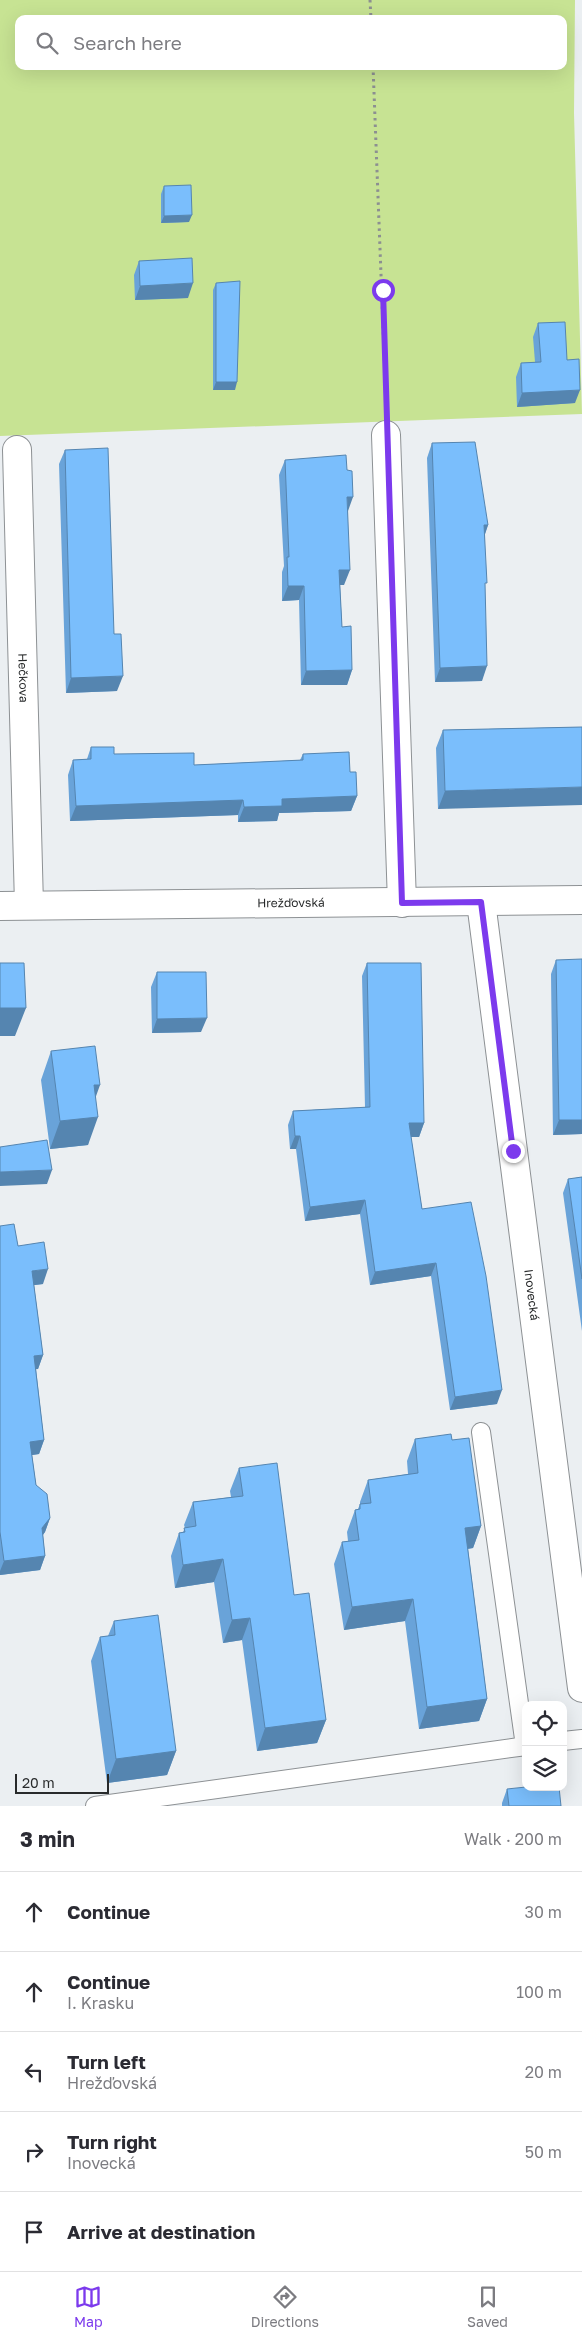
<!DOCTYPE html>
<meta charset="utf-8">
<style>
:root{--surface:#fff;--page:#f7f7f7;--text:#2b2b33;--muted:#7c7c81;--line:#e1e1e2;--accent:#7c3aed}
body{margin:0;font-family:"Golos Text",sans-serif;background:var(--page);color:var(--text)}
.controls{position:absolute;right:15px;bottom:15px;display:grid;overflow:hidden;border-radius:10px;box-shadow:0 5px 20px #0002}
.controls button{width:45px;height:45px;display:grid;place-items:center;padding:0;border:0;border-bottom:1px solid var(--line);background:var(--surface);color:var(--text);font:25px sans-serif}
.scale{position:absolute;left:15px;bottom:12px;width:94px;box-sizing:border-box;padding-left:5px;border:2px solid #282a2b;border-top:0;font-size:14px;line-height:18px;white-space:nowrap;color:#282a2b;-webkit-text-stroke:4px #ebeff2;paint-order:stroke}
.stop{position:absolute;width:15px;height:15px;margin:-11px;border:4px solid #7c3aed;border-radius:50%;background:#fff}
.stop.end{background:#7c3aed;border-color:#fff;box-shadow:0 1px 5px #0008}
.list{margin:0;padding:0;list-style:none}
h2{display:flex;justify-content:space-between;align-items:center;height:65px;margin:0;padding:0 20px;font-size:21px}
h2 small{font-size:16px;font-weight:400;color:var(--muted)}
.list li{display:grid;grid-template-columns:32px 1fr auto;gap:15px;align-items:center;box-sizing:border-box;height:80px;padding:0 20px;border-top:1px solid var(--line)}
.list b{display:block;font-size:19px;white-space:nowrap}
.list p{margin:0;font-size:16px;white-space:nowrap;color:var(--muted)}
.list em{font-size:16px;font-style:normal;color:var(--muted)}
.icon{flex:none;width:28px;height:28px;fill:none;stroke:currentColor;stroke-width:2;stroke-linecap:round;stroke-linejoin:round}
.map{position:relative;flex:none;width:582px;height:1806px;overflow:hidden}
.search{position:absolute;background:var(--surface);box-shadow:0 5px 20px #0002;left:15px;right:15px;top:15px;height:55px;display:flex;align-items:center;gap:12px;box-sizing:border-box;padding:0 18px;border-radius:10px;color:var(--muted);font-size:19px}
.sheet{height:465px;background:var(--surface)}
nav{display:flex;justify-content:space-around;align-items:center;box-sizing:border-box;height:70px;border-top:1px solid var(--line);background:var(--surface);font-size:14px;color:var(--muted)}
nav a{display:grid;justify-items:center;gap:2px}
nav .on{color:var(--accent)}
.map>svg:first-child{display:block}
.green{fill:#c7e393;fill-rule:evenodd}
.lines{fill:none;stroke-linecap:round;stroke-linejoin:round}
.service-casing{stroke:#8d9194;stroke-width:20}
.minor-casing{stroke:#8d9194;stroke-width:30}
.tertiary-casing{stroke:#8d9194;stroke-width:30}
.path{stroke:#8c8f91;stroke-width:3;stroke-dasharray:2.5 4;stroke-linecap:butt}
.service{stroke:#fff;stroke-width:18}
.minor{stroke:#fff;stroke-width:28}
.tertiary{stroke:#fff;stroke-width:28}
.wall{fill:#69a3d9}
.shaded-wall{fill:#5585b0}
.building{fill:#7abefc;stroke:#5585b0}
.route{stroke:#7c3aed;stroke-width:6}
.labels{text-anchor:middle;stroke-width:4;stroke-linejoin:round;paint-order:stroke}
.street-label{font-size:12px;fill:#282a2b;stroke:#ebeff2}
</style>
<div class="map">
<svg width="582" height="1806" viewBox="0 0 582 1806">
<rect width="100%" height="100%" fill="#ebeff2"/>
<!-- green -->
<path class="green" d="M0 0H575L574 113 582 414 0 436ZM19 19H563V66H19Z"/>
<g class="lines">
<!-- service casing -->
<g class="service-casing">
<path id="service" d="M481 1432 525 1746
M563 1741 582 1739
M95 1806 526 1746"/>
</g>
<!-- minor casing -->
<g class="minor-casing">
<g id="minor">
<path d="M386 435 402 903"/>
<path id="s1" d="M17 450 29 905"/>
<path id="s2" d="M481 902 582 1688"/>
</g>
</g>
<!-- tertiary casing -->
<g class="tertiary-casing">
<g id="tertiary">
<path id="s3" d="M0 906 582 900"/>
</g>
</g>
<!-- path -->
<path class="path" d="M370 0 371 19
M373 66 386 405"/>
<!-- service -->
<use href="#service" class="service"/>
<!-- minor -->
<use href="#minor" class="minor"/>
<!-- tertiary -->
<use href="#tertiary" class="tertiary"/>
</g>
<!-- wall -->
<path class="wall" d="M164 186 189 222 161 223V194Z
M139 261 188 298 135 300 134 275Z
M216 283 235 390H213V290Z
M538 323 567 360 575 403 517 407 516 377 521 363 535 362 533 337Z
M432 443 488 525 485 534V588L482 681 435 682 427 458Z
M65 450 114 634 117 691 66 693 59 464Z
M285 460 347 470 348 511 344 585H340L342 627 352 670 347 685H301L299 600 282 601V572L284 566 279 475Z
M582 727 438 809 436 748 443 730Z
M91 747 114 754 194 765 300 760 303 754 350 772 357 796 351 811 279 813 277 821 238 822V815L70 821 68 775 73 760 87 759Z
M556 960 582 1134 553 1135 551 974Z
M367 963 424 1123 419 1137H411L422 1209 497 1404 450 1410 431 1276 370 1285 360 1214 305 1221 296 1149H290L288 1125 293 1111 365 1107 362 976Z
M157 972 201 1032 152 1033 151 987Z
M51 1051 96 1097 88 1145 50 1149 41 1080Z
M582 1177V1331L563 1193 568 1179Z
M0 1226 18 1246 43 1284 34 1285 43 1355 38 1369H36L44 1440 39 1454 32 1455 36 1485 50 1518 45 1532 43 1535 45 1556 40 1570 0 1575Z
M415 1439 452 1440 481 1526 473 1548 468 1549 487 1699 479 1721 419 1729 405 1621 344 1630 334 1564 342 1542 348 1541 347 1532 355 1510 358 1509 360 1504V1502L368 1480 408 1474 407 1461Z
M239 1468 294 1595 326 1720 317 1743 257 1751 242 1640 223 1643 214 1582 175 1588 171 1556 179 1533 183 1532 185 1528 184 1525 193 1502 231 1497 230 1491Z
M114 1621 176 1751 167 1775 107 1783 91 1661 100 1637 108 1636Z
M507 1789 561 1806H502V1803Z"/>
<!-- shaded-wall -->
<path class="shaded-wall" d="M192 215 189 222 161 223 164 216Z
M193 283 188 298 135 300 140 286Z
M216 382H237L235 390H213Z
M580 390 575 403 517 407 522 393Z
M347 497H353L348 511Z
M484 525H488L483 540Z
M339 570H350L344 585H334Z
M288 586H304L299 600 282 601Z
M487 666 482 681 435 682 440 668Z
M352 670 347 685H301L306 671Z
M123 676 117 691 66 693 71 678Z
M582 787V805L438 809 445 791Z
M357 796 351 811 279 813 277 821 238 822 244 807 282 799Z
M243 800 238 815 70 821 76 806Z
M0 1008H26L15 1036H0Z
M207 1018 201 1032 152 1033 157 1019Z
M94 1085H100L90 1113Z
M98 1117 88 1145 50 1149 60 1121Z
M559 1120H582V1134L553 1135Z
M409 1123H424L419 1137H405Z
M295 1136H300L296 1149H290Z
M52 1170 47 1184 0 1186V1172Z
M365 1200 360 1214 305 1221 310 1207Z
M436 1263 431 1276 370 1285 375 1272Z
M48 1269 43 1284 27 1286 32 1271Z
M43 1355 38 1369 29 1370 34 1356Z
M502 1390 497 1404 450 1410 455 1397Z
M44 1440 39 1454 25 1456 30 1442Z
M50 1518 45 1532 37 1542 42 1528Z
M481 1526 473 1548 457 1550 465 1528Z
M45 1556 40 1570 0 1575V1571L4 1561Z
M223 1559 214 1582 175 1588 183 1565Z
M413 1599 405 1621 344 1630 352 1607Z
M250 1618 242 1640 223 1643 232 1620Z
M487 1699 479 1721 419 1729 427 1707Z
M326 1720 317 1743 257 1751 265 1728Z
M176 1751 167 1775 107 1783 116 1759Z"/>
<!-- building -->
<path class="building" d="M191 185 192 215 164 216V186Z
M192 258 193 283 140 286 139 261Z
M240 281 237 382H216V283Z
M565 322 567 360 579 359 580 390 522 393 521 363 541 362 538 323Z
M475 442 488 525H484L487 583H485L487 666 440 668 432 443Z
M108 448 114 634H121L123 676 71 678 65 450Z
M346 455 347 470 352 471 353 497H347L350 570H339L342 627 351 626 352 670 306 671 304 586H288L287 557H289L285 460Z
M582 727V787L445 791 443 730Z
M91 747H114V754L194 753V765L303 760V754L349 752 350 772H356L357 796 282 799V806L244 807 243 800 76 806 73 760 91 759Z
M582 959V1120H559L556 960Z
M0 963H24L26 1008H0Z
M367 963H421L424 1123H409L422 1209 471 1202 486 1276 502 1390 455 1397 436 1263 375 1272 365 1200 310 1207 300 1136H295L293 1111 370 1107Z
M157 972H206L207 1018 157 1019Z
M95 1046 100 1085H94L98 1117 60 1121 51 1051Z
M47 1140 52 1170 0 1172V1147Z
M582 1177V1279L568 1179Z
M14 1224 18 1246 44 1242 48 1269 32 1271 43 1355 34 1356 44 1440 30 1442 36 1485 47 1494 50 1518 42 1528 45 1556 4 1561 0 1532V1226Z
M451 1434 452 1440 469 1438 481 1526 465 1528 487 1699 427 1707 413 1599 352 1607 342 1542 359 1540 355 1510 360 1509V1504L371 1503 368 1480 418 1473 415 1439Z
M277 1463 294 1595 309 1593 326 1720 265 1728 250 1618 232 1620 223 1559 183 1565 179 1533 185 1532 184 1528 196 1526 193 1502 243 1496 239 1468Z
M158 1615 176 1751 116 1759 100 1637 115 1635 114 1621Z
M526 1787H559L561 1806H509L507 1789Z"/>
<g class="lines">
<!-- route -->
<path class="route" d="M383 290 402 903 481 902 513 1151"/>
</g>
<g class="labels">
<!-- street labels -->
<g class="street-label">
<text dy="4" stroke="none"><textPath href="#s1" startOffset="228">Hečkova</textPath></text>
<text dy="4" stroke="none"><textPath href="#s3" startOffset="291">Hrežďovská</textPath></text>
<text dy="4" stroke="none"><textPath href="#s2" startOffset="396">Inovecká</textPath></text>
</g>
</g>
</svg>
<div class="controls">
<button><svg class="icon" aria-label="locate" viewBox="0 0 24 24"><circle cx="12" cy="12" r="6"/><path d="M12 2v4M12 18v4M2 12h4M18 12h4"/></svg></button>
<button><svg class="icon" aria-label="layers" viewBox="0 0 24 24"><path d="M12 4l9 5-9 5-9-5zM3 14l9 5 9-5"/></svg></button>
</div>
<div class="scale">20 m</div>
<div class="stop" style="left:383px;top:290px"></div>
<div class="stop end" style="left:513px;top:1151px"></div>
<div class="search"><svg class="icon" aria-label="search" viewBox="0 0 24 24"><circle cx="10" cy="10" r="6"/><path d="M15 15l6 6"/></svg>Search here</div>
</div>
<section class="sheet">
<h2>3 min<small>Walk · 200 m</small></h2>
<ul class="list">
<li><svg class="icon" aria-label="ahead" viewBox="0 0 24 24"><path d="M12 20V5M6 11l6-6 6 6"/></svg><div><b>Continue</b></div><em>30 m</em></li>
<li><svg class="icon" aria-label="ahead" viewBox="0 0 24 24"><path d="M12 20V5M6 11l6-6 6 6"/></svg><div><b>Continue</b><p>I. Krasku</p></div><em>100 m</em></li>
<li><svg class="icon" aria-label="left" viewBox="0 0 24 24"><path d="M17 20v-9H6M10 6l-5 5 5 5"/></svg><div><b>Turn left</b><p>Hrežďovská</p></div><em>20 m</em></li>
<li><svg class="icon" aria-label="right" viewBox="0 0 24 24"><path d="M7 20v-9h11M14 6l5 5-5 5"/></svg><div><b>Turn right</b><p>Inovecká</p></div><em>50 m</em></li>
<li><svg class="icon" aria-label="arrive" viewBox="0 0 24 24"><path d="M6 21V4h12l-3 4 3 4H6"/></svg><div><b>Arrive at destination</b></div></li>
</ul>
</section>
<nav>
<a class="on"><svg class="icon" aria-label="map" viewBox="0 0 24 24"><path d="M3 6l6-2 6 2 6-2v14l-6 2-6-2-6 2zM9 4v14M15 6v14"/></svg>Map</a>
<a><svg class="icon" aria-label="directions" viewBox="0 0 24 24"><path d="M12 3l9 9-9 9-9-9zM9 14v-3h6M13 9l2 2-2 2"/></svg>Directions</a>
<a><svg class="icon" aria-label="saved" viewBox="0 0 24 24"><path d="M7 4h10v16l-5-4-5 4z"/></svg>Saved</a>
</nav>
